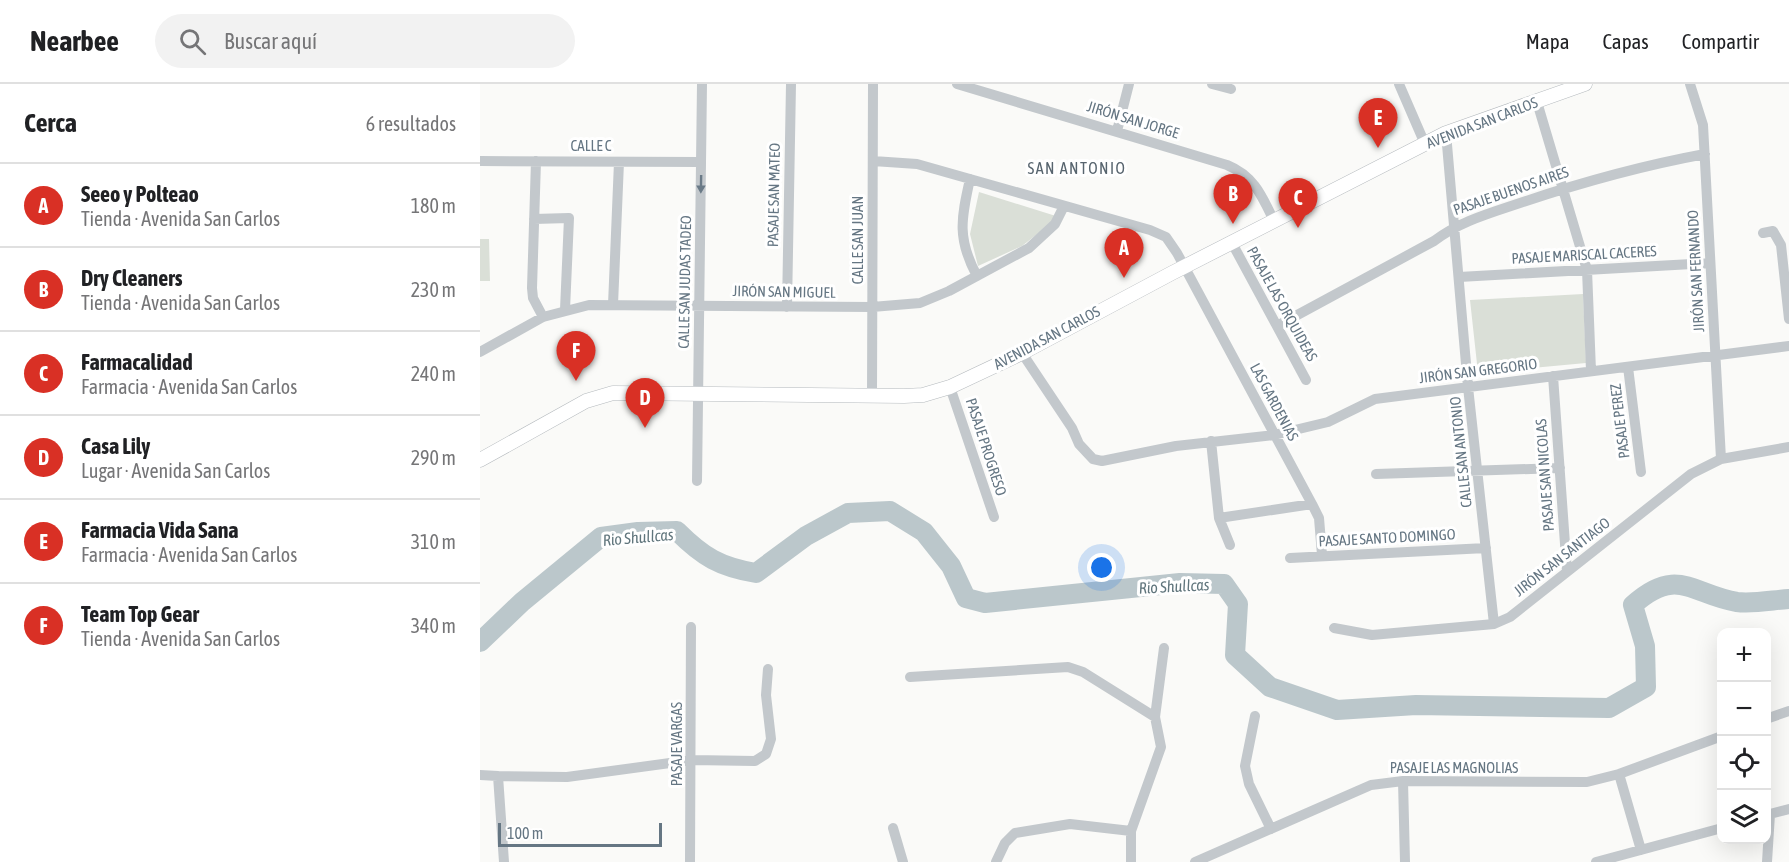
<!DOCTYPE html>
<html lang="es">
<meta charset="utf-8">
<style>
:root{--surface:#fff;--page:#f2f2f2;--text:#202124;--muted:#757577;--line:#e0e0e0;--accent:#d93025}
body{margin:0;font-family:"Asap Condensed",sans-serif;background:var(--page);color:var(--text)}
.controls{position:absolute;right:18px;bottom:18px;display:grid;overflow:hidden;border-radius:12px;box-shadow:0 6px 24px #0002}
.controls button{width:54px;height:54px;display:grid;place-items:center;padding:0;border:0;border-bottom:2px solid var(--line);background:var(--surface);color:var(--text);font:30px sans-serif}
.scale{position:absolute;left:18px;bottom:15px;width:164px;box-sizing:border-box;padding-left:6px;border:3px solid #657683;border-top:0;font-size:16px;line-height:21px;white-space:nowrap;color:#657683;-webkit-text-stroke:4px #fff;paint-order:stroke}
.you{position:absolute;left:622px;top:484px;width:21px;height:21px;margin:-15px;border:4px solid #fff;border-radius:50%;background:#1a73e8;box-shadow:0 0 0 9px #1a73e833}
.badge{display:grid;place-items:center;width:39px;height:39px;border-radius:50%;background:var(--accent);color:#fff;font-size:20px;font-weight:700}
.pin{position:absolute;translate:-50% -50px;filter:drop-shadow(0 2px 3px #0008)}
.pin::after{content:'';position:absolute;top:32px;width:21px;height:18px;background:inherit;clip-path:polygon(0 0,100% 0,50% 100%)}
.list{margin:0;padding:0;list-style:none}
h2{display:flex;justify-content:space-between;align-items:center;height:78px;margin:0;padding:0 24px;font-size:26px}
h2 small{font-size:20px;font-weight:400;color:var(--muted)}
.list li{display:grid;grid-template-columns:39px 1fr auto;gap:18px;align-items:center;box-sizing:border-box;height:84px;padding:0 24px;border-top:2px solid var(--line)}
.list b{display:block;font-size:22px;white-space:nowrap}
.list p{margin:0;font-size:20px;white-space:nowrap;color:var(--muted)}
.list em{font-size:20px;font-style:normal;color:var(--muted)}
.icon{flex:none;width:33px;height:33px;fill:none;stroke:currentColor;stroke-width:2;stroke-linecap:round;stroke-linejoin:round}
.map{position:relative;flex:none;width:1309px;height:778px;overflow:hidden}
header{display:flex;align-items:center;gap:36px;box-sizing:border-box;height:84px;padding:0 30px;background:var(--surface);border-bottom:2px solid var(--line)}
header strong{font-size:28px}
nav{display:flex;gap:33px;margin-inline-start:auto;font-size:21px}
.search{width:420px;height:54px;background:var(--page);display:flex;align-items:center;gap:15px;box-sizing:border-box;padding:0 21px;border-radius:33px;color:var(--muted);font-size:22px}
main{display:flex}
aside{flex:1;background:var(--surface)}
.map>svg:first-child{display:block}
.green{fill:#dadfd7}
.lines{fill:none;stroke-linecap:round;stroke-linejoin:round}
.river{stroke:#bbc7cb;stroke-width:20}
.major-casing{stroke:#b5babe;stroke-width:15}
.minor{stroke:#c3c8cc;stroke-width:10}
.major{stroke:#fff;stroke-width:14}
.oneway{fill:#6a7a87}
.labels{text-anchor:middle;stroke-width:6;stroke-linejoin:round;paint-order:stroke}
.street-label{font-size:15px;fill:#657683;stroke:#fff}
.neighbourhood-label{font-size:16px;letter-spacing:1.5px;fill:#57646e;stroke:#fff}
.water-label{font-size:16px;font-style:italic;fill:#60757c;stroke:#fff}
</style>
<header>
<strong>Nearbee</strong>
<div class="search"><svg class="icon" aria-label="search" viewBox="0 0 24 24"><circle cx="10" cy="10" r="6"/><path d="M15 15l6 6"/></svg>Buscar aquí</div>
<nav><a>Mapa</a><a>Capas</a><a>Compartir</a></nav>
</header>
<main>
<aside>
<h2>Cerca<small>6 resultados</small></h2>
<ul class="list">
<li><span class="badge">A</span><div><b>Seeo y Polteao</b><p>Tienda · Avenida San Carlos</p></div><em>180 m</em></li>
<li><span class="badge">B</span><div><b>Dry Cleaners</b><p>Tienda · Avenida San Carlos</p></div><em>230 m</em></li>
<li><span class="badge">C</span><div><b>Farmacalidad</b><p>Farmacia · Avenida San Carlos</p></div><em>240 m</em></li>
<li><span class="badge">D</span><div><b>Casa Lily</b><p>Lugar · Avenida San Carlos</p></div><em>290 m</em></li>
<li><span class="badge">E</span><div><b>Farmacia Vida Sana</b><p>Farmacia · Avenida San Carlos</p></div><em>310 m</em></li>
<li><span class="badge">F</span><div><b>Team Top Gear</b><p>Tienda · Avenida San Carlos</p></div><em>340 m</em></li>
</ul>
</aside>
<div class="map">
<svg width="1309" height="778" viewBox="0 0 1309 778">
<rect width="100%" height="100%" fill="#fafaf8"/>
<!-- green -->
<path class="green" d="M499 108 579 133 542 162 498 182 490 150Z
M0 155H9L10 197H0Z
M1103 210 1106 279 998 289 990 216Z"/>
<g class="lines">
<!-- river -->
<path class="river" d="M0 558 42 518 121 453 158 448 197 447C223 473 240 483 276 489L326 452 368 429 410 427 444 448 471 482 486 514 505 519 700 499 744 500 758 520 755 571 790 603 857 626 936 621 1129 624 1166 603 1165 562 1153 521C1197 481 1213 511 1257 518 1273 520 1293 516 1309 515"/>
<!-- major casing -->
<g class="major-casing">
<path id="major" d="M0 376 106 317 133 309 424 312 443 311 470 303 542 269 692 189 966 49 1105 0"/>
</g>
<!-- minor -->
<path class="minor" d="M477 0 747 81C774 92 782 112 794 137
M732 0 751 5
M919 0 945 60
M1210 0 1223 41 1241 375
M1057 18 1107 186 1111 287
M637 47 649 0
M966 49 988 303 1014 540
M0 77 221 78
M56 77 52 204 53 214 63 233
M393 77 437 80 670 146 686 153 697 169 832 420 839 434 842 471
M490 95C481 135 477 155 497 192
M54 135 89 134 85 226
M1283 149 1293 147 1301 161 1309 235
M752 159 826 296
M979 193 1230 179
M133 221 139 78
M307 223 311 0
M797 242 954 157C979 138 1007 130 1037 120 1099 99 1160 82 1225 70
M0 268 63 233 109 221 392 223 440 219 469 207 549 164 575 140 584 122
M542 269 592 344 599 360 613 375 622 377 696 362 794 351 848 338 895 315 1309 262
M1148 283 1161 388
M1073 292 1087 488
M470 303 514 433
M392 313 393 0
M731 357 739 434 750 461
M896 390 1080 384
M217 397 222 0
M739 434 832 420
M810 474 1006 464
M854 544 892 551 1014 540 1030 533 1211 390 1241 375 1309 363
M430 593 588 583 603 588 675 633
M775 632 765 682 769 700 791 745
M1286 635 1309 627
M1139 690 1161 766
M0 691 18 692 24 778
M18 692 87 693 212 676 275 677 286 670 291 655 286 611 288 585
M923 697 925 778
M1286 731 1309 725
M413 744 423 778
M210 778 211 543
M516 778 525 759 535 749 590 740 651 747
M651 778V747L681 663 675 633 684 564
M715 778 891 701 923 697 1107 698 1139 690 1242 652
M1116 778 1242 744
M1287 778 1290 730"/>
<!-- major -->
<use href="#major" class="major"/>
</g>
<!-- one-way arrows -->
<defs><path id="oneway-solid" d="M-6-.8H1V-3.2L6.5 0L1 3.2V.8H-6Z" transform="scale(1.5)"/></defs>
<use class="oneway" href="#oneway-solid" transform="translate(221 100) rotate(91)"/>
<g class="labels">
<!-- street labels -->
<g class="street-label">
<text transform="translate(653 36) rotate(17)" y="5">JIRÓN SAN JORGE</text>
<text transform="translate(1002 39) rotate(-21)" y="5">AVENIDA SAN CARLOS</text>
<text x="111" y="67">CALLE C</text>
<text transform="translate(1031 107) rotate(-19)" y="5">PASAJE BUENOS AIRES</text>
<text transform="translate(294 111) rotate(-89)" y="5">PASAJE SAN MATEO</text>
<text transform="translate(378 156) rotate(-90)" y="5">CALLE SAN JUAN</text>
<text transform="translate(1104 171) rotate(-3)" y="5">PASAJE MARISCAL CACERES</text>
<text transform="translate(1216 187) rotate(-93)" y="5">JIRÓN SAN FERNANDO</text>
<text transform="translate(205 198) rotate(-89)" y="5">CALLE SAN JUDAS TADEO</text>
<text transform="translate(304 208) rotate(1)" y="5">JIRÓN SAN MIGUEL</text>
<text transform="translate(802 220) rotate(61)" y="5">PASAJE LAS ORQUIDEAS</text>
<text transform="translate(567 254) rotate(-28)" y="5">AVENIDA SAN CARLOS</text>
<text transform="translate(998 287) rotate(-7)" y="5">JIRÓN SAN GREGORIO</text>
<text transform="translate(794 318) rotate(62)" y="5">LAS GARDENIAS</text>
<text transform="translate(1140 337) rotate(-97)" y="5">PASAJE PEREZ</text>
<text transform="translate(506 363) rotate(72)" y="5">PASAJE PROGRESO</text>
<text transform="translate(981 368) rotate(-96)" y="5">CALLE SAN ANTONIO</text>
<text transform="translate(1065 391) rotate(-94)" y="5">PASAJE SAN NICOLAS</text>
<text transform="translate(907 454) rotate(-3)" y="5">PASAJE SANTO DOMINGO</text>
<text transform="translate(1082 473) rotate(-38)" y="5">JIRÓN SAN SANTIAGO</text>
<text transform="translate(197 660) rotate(-90)" y="5">PASAJE VARGAS</text>
<text x="974" y="689">PASAJE LAS MAGNOLIAS</text>
</g>
<!-- neighbourhood labels -->
<g class="neighbourhood-label">
<text x="597" y="90">SAN ANTONIO</text>
</g>
<!-- water labels -->
<g class="water-label">
<text transform="translate(158 453) rotate(-5)" y="6">Rio Shullcas</text>
<text transform="translate(694 502) rotate(-3)" y="6">Rio Shullcas</text>
</g>
</g>
</svg>
<div class="controls">
<button>+</button>
<button>−</button>
<button><svg class="icon" aria-label="locate" viewBox="0 0 24 24"><circle cx="12" cy="12" r="6"/><path d="M12 2v4M12 18v4M2 12h4M18 12h4"/></svg></button>
<button><svg class="icon" aria-label="layers" viewBox="0 0 24 24"><path d="M12 4l9 5-9 5-9-5zM3 14l9 5 9-5"/></svg></button>
</div>
<div class="scale">100 m</div>
<div class="you"></div>
<div class="pin badge" style="left:644px;top:194px">A</div>
<div class="pin badge" style="left:753px;top:140px">B</div>
<div class="pin badge" style="left:818px;top:144px">C</div>
<div class="pin badge" style="left:165px;top:344px">D</div>
<div class="pin badge" style="left:898px;top:64px">E</div>
<div class="pin badge" style="left:96px;top:297px">F</div>
</div>
</main>
